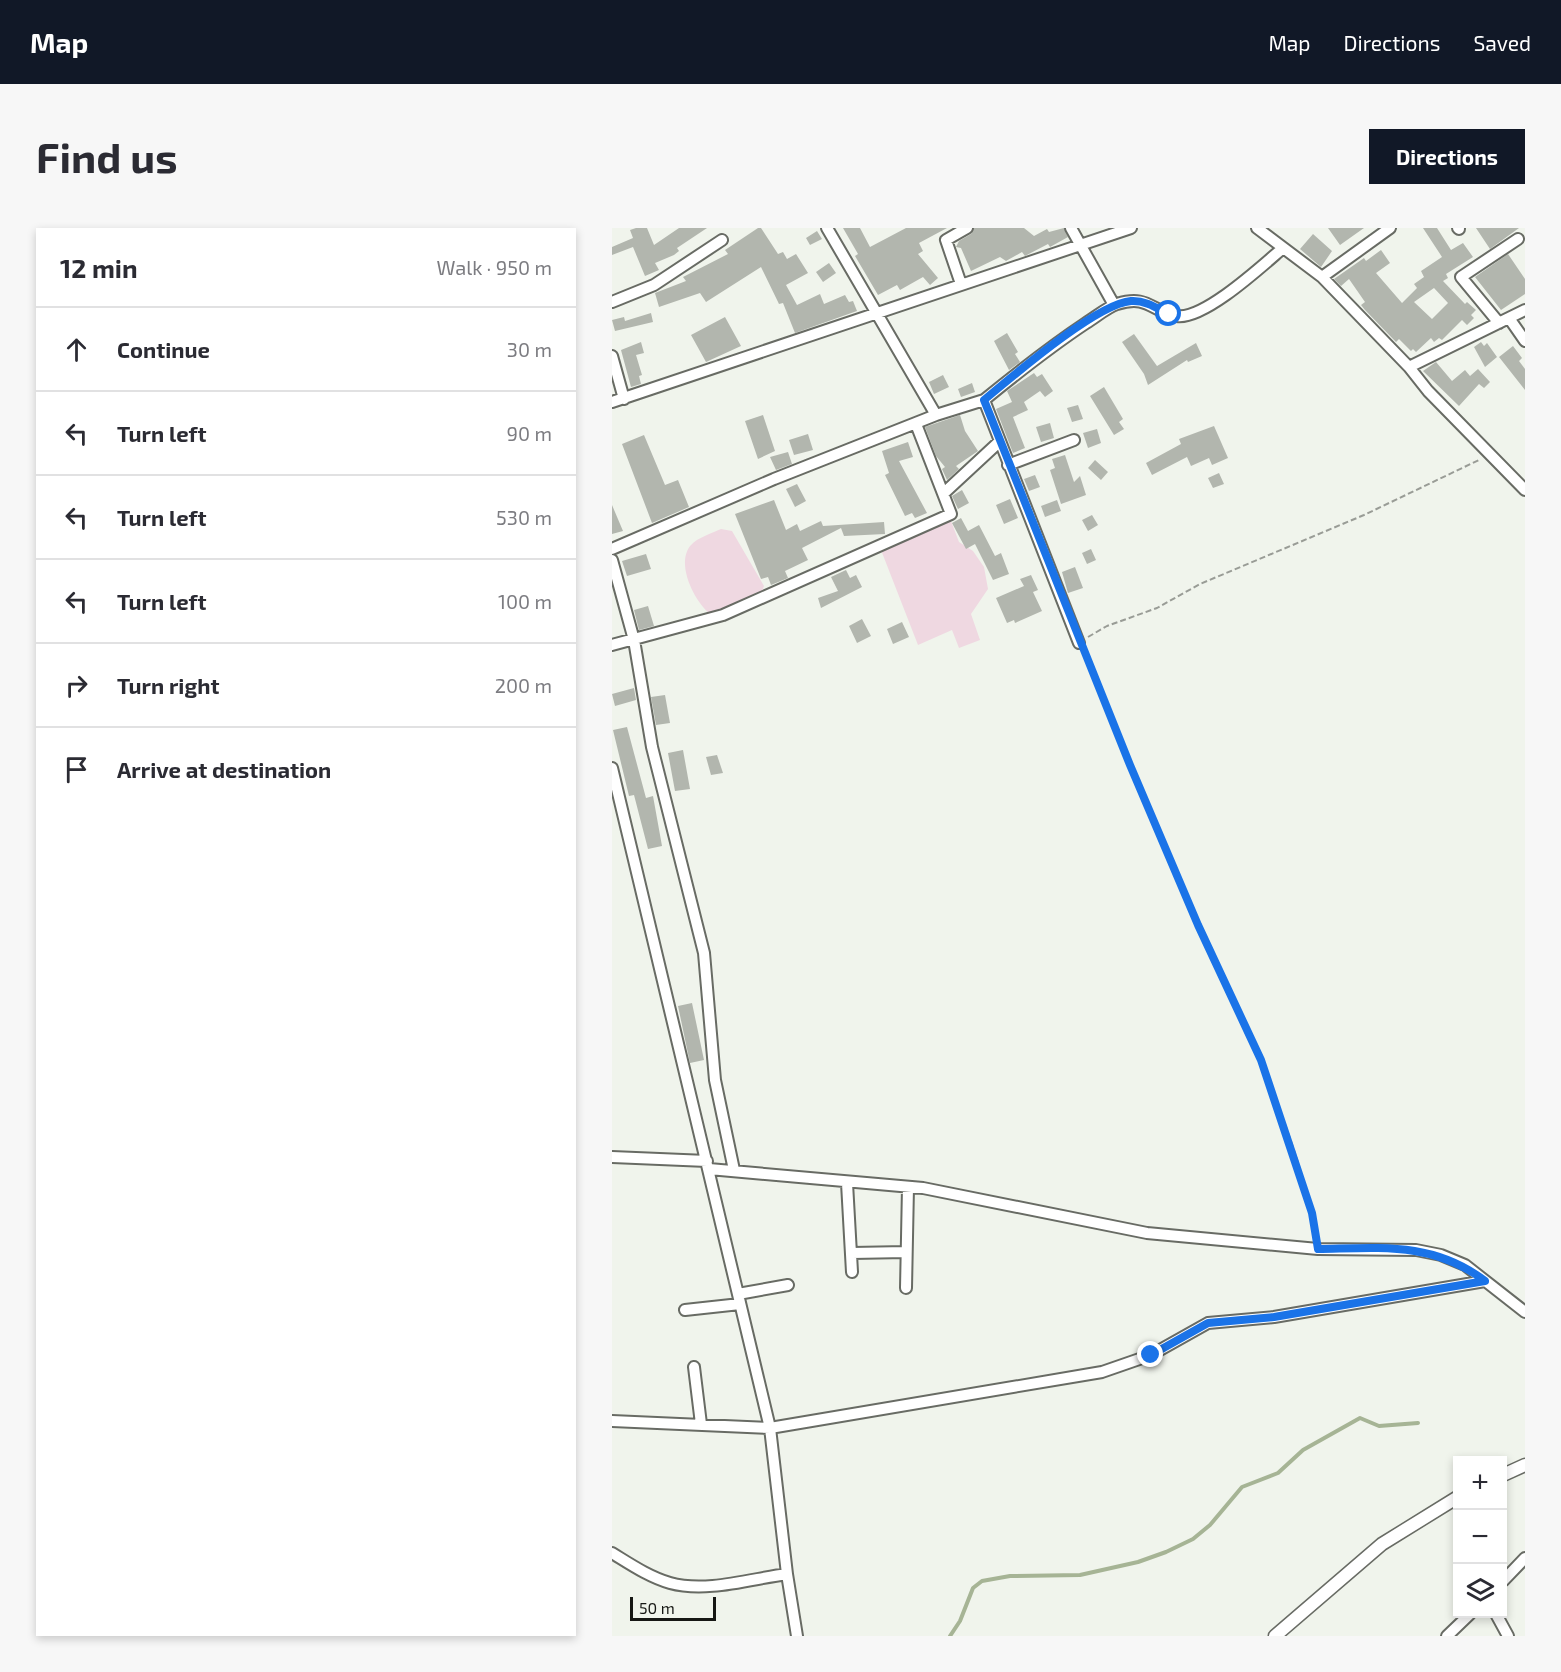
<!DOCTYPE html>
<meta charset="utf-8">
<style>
:root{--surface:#fff;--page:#f7f7f7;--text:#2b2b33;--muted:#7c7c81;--line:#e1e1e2;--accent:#111827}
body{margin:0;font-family:"Exo 2",sans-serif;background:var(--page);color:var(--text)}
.controls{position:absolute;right:18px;bottom:18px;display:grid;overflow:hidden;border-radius:0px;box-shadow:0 3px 9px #0003}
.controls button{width:54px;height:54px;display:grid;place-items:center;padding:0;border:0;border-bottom:2px solid var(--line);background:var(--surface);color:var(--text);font:30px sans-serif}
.scale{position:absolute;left:18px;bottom:15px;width:86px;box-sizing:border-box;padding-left:6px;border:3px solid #161714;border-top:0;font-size:16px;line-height:21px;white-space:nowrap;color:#161714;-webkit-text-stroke:4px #f0f4ec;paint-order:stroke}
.stop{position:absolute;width:18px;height:18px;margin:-14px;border:4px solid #1a73e8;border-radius:50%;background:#fff}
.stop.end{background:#1a73e8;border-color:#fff;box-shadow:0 2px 6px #0008}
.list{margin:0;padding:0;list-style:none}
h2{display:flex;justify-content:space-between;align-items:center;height:78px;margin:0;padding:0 24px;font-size:26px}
h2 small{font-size:20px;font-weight:400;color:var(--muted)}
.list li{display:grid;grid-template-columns:39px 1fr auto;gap:18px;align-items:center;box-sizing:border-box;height:84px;padding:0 24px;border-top:2px solid var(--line)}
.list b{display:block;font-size:22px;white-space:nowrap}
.list em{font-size:20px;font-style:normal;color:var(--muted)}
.icon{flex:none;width:33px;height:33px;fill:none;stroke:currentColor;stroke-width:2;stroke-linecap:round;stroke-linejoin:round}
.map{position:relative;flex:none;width:913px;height:1408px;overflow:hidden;border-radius:0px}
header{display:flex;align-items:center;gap:36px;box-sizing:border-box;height:84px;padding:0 30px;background:var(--accent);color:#fff}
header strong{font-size:28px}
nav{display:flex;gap:33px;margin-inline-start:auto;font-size:21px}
.intro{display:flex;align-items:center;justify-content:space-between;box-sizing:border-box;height:144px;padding:0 36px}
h1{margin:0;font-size:42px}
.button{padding:15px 27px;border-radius:0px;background:var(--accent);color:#fff;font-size:21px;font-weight:700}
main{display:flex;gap:36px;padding:0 36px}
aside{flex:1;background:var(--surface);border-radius:0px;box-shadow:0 3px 9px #0003}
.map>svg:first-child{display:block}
.green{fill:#efd8e1}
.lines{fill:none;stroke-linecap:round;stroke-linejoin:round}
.stream{stroke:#a6b495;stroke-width:4}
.building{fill:#b2b6ae;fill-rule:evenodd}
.minor-casing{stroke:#686b64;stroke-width:14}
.tertiary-casing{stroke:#686b64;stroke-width:15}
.path{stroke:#999c96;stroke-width:2;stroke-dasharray:6 3;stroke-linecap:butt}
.minor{stroke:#fff;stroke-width:10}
.tertiary{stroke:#fff;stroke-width:12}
.route{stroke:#1a73e8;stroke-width:8}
</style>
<header>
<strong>Map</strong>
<nav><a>Map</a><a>Directions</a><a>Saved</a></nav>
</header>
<div class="intro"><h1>Find us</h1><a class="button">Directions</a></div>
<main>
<aside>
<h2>12 min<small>Walk · 950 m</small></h2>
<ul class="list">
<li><svg class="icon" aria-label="ahead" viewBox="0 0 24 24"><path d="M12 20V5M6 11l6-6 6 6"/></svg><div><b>Continue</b></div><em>30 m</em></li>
<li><svg class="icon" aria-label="left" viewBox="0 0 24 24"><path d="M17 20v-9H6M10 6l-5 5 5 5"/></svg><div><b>Turn left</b></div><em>90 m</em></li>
<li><svg class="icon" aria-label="left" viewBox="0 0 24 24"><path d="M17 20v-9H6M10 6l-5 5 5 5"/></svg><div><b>Turn left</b></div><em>530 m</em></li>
<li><svg class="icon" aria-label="left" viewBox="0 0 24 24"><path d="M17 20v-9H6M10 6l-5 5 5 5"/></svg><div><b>Turn left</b></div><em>100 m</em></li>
<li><svg class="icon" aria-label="right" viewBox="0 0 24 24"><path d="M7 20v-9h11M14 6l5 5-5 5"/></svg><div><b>Turn right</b></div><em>200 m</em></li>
<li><svg class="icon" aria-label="arrive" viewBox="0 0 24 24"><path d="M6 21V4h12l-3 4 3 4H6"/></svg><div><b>Arrive at destination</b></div></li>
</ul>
</aside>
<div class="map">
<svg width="913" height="1408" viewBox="0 0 913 1408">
<rect width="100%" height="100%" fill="#f0f4ec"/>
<!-- green -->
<path class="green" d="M337 288 347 314 361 323 372 339 376 361 359 386 368 412 347 420 340 402 306 417 269 322Z
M109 301 120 303 152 358 149 366 98 386C82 373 63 335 79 317 85 310 100 305 109 301Z"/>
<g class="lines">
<!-- stream -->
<path class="stream" d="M338 1408 348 1393 361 1360 370 1353 398 1348 468 1347 526 1334 554 1324 581 1311 598 1297 630 1259 666 1245 691 1222 748 1190 767 1198 806 1195"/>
</g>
<!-- building -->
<path class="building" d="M24 0H35L42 17 67 0H95L65 20 67 23 62 27 43 35 47 42 33 48 21 19 0 27V19L21 10 18 2Z
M146 0H149L166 26 171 24 175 31 184 26 196 45 174 57 185 77 208 66 212 76 233 67 237 74 241 73 245 83 183 105 171 75 167 76 149 39 94 74 88 65 47 79 43 65 74 53 71 49 116 26 113 22Z
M231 0H248L258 19 294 0H335L307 15 311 23 306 26 326 50 318 57 311 49 288 62 285 57 266 67 243 28 246 26Z
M362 0H412L422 8 435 1 437 4 452 0 456 9 438 19 436 16 413 28 410 24 394 33 388 29 359 43 349 20 344 19 347 13 359 6Z
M716 0H752L728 17Z
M811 0H825L839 22 851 15 861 29 834 46 836 50 831 53 853 76 855 74 864 82 859 87 862 90 855 97 850 92 830 112 827 110 822 114 819 110 804 124 801 121 799 123 787 111 784 114 753 82 749 77 753 74 737 51 729 58 722 51 752 30 754 33 769 22 778 35 764 45 790 75 805 60 802 56 812 49 809 43 830 29ZM822 60 836 75 820 91 802 74Z
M864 0H907L878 21Z
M205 3 210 11 198 17 194 10Z
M701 6 720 23 709 39 688 21Z
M896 26 913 51V66L889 82 863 49Z
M217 35 224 45 211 54 204 44Z
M39 85 41 94 3 103 0 92 12 89 13 93Z
M113 89 129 118 94 134 79 107Z
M395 105 406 124 403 126 408 134 397 142 382 113Z
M522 106 545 138 584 115 590 128 576 134 575 132 536 157 532 146 510 114Z
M29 114 32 125 24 127 30 147 27 148 29 156 19 159 9 122Z
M869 114 872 118 875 115 885 129 873 139 862 119Z
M901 118 910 130 907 133 913 141V162L887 129Z
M824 134 840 153 853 142 858 148 866 141 878 154 872 160 867 156 847 178 811 143Z
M422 145 425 149 430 146 441 163 433 169 428 163 412 174 416 182 401 189 413 220 401 225 384 181 400 174 395 163Z
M331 147 337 159 322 166 317 154Z
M360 155 363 164 349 169 346 161Z
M492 159 511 191 507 194 512 201 502 207 478 168Z
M466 177 471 191 460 194 455 180Z
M151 187 163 223 146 231 133 193Z
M348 187 353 203 366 223 344 238 347 241 335 252 330 241 333 239 324 228 313 199Z
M438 195 442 210 429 214 424 199Z
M602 198 616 230 600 237 597 230 579 238 575 229 540 247 534 235 569 216 567 211Z
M485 201 489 215 476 220 471 205Z
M196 206 201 222 182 227 177 212Z
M32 207 53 257 66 252 77 279 40 295 10 216Z
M296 214 301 229 287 233 315 285 303 290 300 285 293 288 273 247 277 245 270 223Z
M176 224 180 236 164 242 158 229Z
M453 227 462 254 468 248 474 267 449 276 438 242 443 240 440 231Z
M483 232 496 244 489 252 476 240Z
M607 245 612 256 601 260 596 250Z
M423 247 428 259 417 263 412 251Z
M185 256 194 273 183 279 174 261Z
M350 262 357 275 346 281 340 268Z
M398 271 406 290 392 296 384 277Z
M162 272 174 302 185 296 188 303 209 293 211 298 272 294 273 306 232 308 229 300 190 320 196 332 173 343 176 350 159 357 156 349 149 351 123 286Z
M445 272 449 283 433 289 429 278Z
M0 277 11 303 0 306Z
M480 287 486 297 476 303 470 292Z
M349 290 356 303 367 297 383 328 389 325 397 346 381 352 363 316 354 321 340 295Z
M479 321 484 332 475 336 470 325Z
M34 326 39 341 15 348 10 333Z
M463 339 471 360 456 365 450 344Z
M234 342 238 350 244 347 250 359 209 380 206 370 226 363 219 349Z
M419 347 426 362 421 364 430 383 403 395 402 392 395 395 384 370 412 358 408 351Z
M36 378 42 398 27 402 22 382Z
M250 391 259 408 245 415 237 398Z
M290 394 297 409 281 416 275 401Z
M22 460 24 472 3 478 0 466Z
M53 467 58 495 44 497 39 469Z
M15 499 34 570 41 568 50 618 36 621 22 567 17 568 1 502Z
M71 522 78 561 63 563 56 525Z
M105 527 111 545 99 547 94 529Z
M80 775 92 832 78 835 66 778Z"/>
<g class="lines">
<!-- minor casing -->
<g class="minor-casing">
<path id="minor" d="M215 0 324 187 372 172 467 415
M459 0 502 77
M645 0 710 49 797 139 816 163 913 262
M846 0 847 1
M710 49 778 0
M349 56 334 12 355 0
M0 74 42 57 110 12
M897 90 913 113
M887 95 849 49 906 11
M0 128 12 171
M797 139 913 82
M372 172C405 145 438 119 474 95 484 89 494 80 505 76 537 66 539 84 565 88 592 92 651 37 671 20
M0 174 519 0
M396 237 462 212
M332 265 387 214
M0 321 162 251 324 187
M0 332 22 412 40 519 92 725 103 852 122 942
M0 417 111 387 339 286 304 196
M0 540 158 1200 175 1346 185 1408
M0 929 95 933
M97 941 311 960 535 1005 706 1021 804 1022 829 1027 853 1037 913 1084
M235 955 240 1044
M240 1025 294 1024
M294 1060 296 959
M126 1066 176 1057
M73 1082 128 1076
M82 1139 89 1196
M0 1193 158 1200 490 1144 539 1127 596 1095 662 1089 873 1053
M0 1325C18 1336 37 1349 58 1355 94 1365 138 1351 175 1346
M891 1353 913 1330
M884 1386 896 1408
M835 1408 858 1386"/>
</g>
<!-- tertiary casing -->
<g class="tertiary-casing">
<path id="tertiary" d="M891 1247 913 1237
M663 1408 770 1316 846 1269"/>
</g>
<!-- path -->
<path class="path" d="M476 409 495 398 545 380 588 356 752 287 869 231
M471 424C508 515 546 607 586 697 631 799 686 900 704 1011"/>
<!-- minor -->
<use href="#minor" class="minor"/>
<!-- tertiary -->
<use href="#tertiary" class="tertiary"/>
</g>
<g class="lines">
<!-- route -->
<path class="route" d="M539 1127 596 1095 662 1089 873 1053C821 1013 767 1020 706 1021L700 985 649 832 586 697 518 537 372 172C401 148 484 76 519 73 533 72 545 80 557 86"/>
</g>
</svg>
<div class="controls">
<button>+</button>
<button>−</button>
<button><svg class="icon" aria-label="layers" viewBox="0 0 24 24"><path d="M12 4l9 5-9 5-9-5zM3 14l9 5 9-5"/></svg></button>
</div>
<div class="scale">50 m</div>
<div class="stop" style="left:557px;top:86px"></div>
<div class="stop end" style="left:539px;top:1127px"></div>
</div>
</main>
